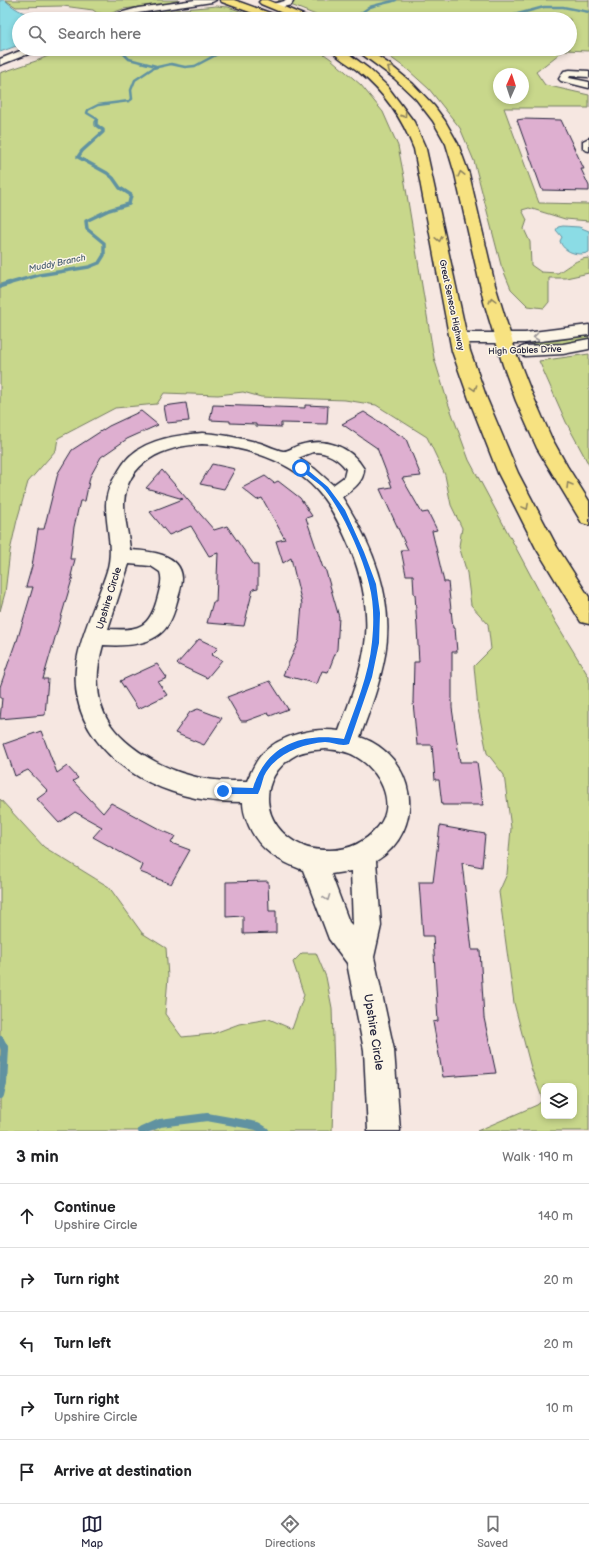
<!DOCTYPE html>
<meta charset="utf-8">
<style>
:root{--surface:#fff;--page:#f2f2f2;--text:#202124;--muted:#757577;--line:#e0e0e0;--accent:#22223b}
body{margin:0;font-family:"Balsamiq Sans",sans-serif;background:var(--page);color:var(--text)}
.controls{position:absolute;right:12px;bottom:12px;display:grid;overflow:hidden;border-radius:8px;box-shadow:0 2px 6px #0003}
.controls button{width:36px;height:36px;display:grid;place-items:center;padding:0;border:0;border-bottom:1px solid var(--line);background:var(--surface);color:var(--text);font:20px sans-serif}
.compass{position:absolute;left:493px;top:68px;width:36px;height:36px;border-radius:50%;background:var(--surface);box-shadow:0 2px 6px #0003;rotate:3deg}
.stop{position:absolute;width:12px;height:12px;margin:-9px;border:3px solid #1a73e8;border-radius:50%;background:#fff}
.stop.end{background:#1a73e8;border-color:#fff;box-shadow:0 1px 4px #0008}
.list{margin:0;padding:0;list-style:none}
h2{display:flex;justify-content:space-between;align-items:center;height:52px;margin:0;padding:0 16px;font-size:17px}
h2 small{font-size:13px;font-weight:400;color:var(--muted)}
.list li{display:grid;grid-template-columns:26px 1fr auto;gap:12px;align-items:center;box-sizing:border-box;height:64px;padding:0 16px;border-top:1px solid var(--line)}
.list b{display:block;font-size:15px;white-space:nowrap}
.list p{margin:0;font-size:13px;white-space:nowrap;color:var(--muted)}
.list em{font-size:13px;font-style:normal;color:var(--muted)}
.icon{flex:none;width:22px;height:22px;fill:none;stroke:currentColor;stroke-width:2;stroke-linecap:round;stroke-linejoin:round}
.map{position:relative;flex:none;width:589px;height:1131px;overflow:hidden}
.search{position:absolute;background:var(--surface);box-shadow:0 2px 6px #0003;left:12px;right:12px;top:12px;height:44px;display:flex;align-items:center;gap:10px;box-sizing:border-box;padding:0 14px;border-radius:22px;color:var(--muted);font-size:15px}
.sheet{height:372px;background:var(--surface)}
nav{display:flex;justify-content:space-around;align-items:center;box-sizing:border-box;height:56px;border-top:1px solid var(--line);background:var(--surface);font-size:11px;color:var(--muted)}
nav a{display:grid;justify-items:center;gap:2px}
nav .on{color:var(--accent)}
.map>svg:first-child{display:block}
.green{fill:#c8d78b;stroke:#757c63;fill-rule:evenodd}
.water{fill:#8bdce5;stroke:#6192a1}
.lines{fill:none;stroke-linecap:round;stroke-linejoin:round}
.stream-far3{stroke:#6192a1;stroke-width:2.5}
.stream-far2{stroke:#6192a1;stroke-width:3.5}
.stream-far1{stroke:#6192a1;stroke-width:4.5}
.stream{stroke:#6192a1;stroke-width:8}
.building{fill:#deafd0;stroke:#22223b}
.minor-casing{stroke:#22223b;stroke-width:3}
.major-casing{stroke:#22223b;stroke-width:3}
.minor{fill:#fcf5e5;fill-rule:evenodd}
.major{fill:#f7e281;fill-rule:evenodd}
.oneway{stroke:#8c825e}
.oneway2{stroke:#9a9698}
.route{fill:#1a73e8}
.labels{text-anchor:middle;stroke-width:3;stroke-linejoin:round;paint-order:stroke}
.far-water-label{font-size:9px;font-style:italic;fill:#425a6e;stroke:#fcf5e5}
.far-street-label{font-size:9px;fill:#22223b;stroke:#fcf5e5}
.street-label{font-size:10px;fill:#22223b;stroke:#fcf5e5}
.near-street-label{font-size:12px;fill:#22223b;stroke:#fcf5e5}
</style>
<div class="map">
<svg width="589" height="1131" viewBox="0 0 589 1131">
<rect width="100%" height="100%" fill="#f6e7e1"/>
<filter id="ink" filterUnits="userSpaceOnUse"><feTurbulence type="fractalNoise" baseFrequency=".025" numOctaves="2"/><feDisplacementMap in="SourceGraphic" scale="8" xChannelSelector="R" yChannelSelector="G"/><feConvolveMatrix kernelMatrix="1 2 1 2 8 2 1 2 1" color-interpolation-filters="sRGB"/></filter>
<g filter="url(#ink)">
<!-- green -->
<path class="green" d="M5 0H179L165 4 123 9 109 14 97 13 93 10 63 6 16 7Z
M278 0H589V51L564 50 536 72 545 85 589 95V108H504L539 203 589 204V221L565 219 529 208 522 210 527 220 524 229 530 242 531 265 541 272 558 273C567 267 578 258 589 258V273L566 278H549V302L544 308 528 306 511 289 501 265 474 161 460 128 429 89 408 70 379 49H570V19H326ZM499 74H523V98H499Z
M216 6 228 7 263 19H120L154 12Z
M65 49H317L331 59 361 85 383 112 398 146 404 177 434 358 447 400 469 460 555 621 589 677V1131H477L537 1105 543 1100 531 1068 514 1003 499 892 507 874 511 828 504 775 487 753 478 709 474 666 491 649 488 624 471 605 467 573 459 546 462 528 451 505 445 475 427 437 376 405 345 400 261 397 243 392 218 395 164 393 157 404 115 408 58 438 56 450 28 482 17 520 10 551 5 593 0 611V73L36 61ZM544 1086H574V1116H544Z
M589 335V340L562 345 531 346 530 344 533 342 554 341Z
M589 354V465L566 422 539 361Z
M0 799 44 847 109 887 142 933 166 948 168 977 165 1014 182 1037 212 1034 239 1024 269 1019 292 1029 304 995 293 962 302 953H316L326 977 332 1008 334 1072 332 1131H0Z"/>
<!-- water -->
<path class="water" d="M0 0H5C16 11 29 16 45 18 50 19 56 18 61 19H19V45L0 52Z
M563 226 579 227 589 231V252C579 257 563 252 560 241L562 237 556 230 558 227Z"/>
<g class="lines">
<!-- stream-far3 -->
<path class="stream-far3" d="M232 12 236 14 223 16 241 19
M350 19C359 17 362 11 370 7 378 4 388 3 396 0
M508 19 514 15 544 7H563L589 12
M106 49 122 52 129 59 156 66
M247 49 261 51 278 49
M96 123 97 119 87 113 88 110 98 105 129 101 132 99 131 90 135 80 153 68 171 64 185 67 195 66 227 49"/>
<!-- stream-far2 -->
<path class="stream-far2" d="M7 284 39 275 89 267 99 263 104 255V243L87 229 86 221 109 210 129 204 131 195 120 188 113 178 107 173 78 157 82 151 103 132V130L96 125V122"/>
<!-- stream-far1 -->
<path class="stream-far1" d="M0 286 10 283"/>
<!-- stream -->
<path class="stream" d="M0 1040 5 1049 3 1083 0 1095
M142 1131 160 1123 207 1117 257 1126 265 1131"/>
</g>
<!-- building -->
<path class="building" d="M523 119 561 120 584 169H581L589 186V191L542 190 517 120Z
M186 403 189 421 167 423 164 406Z
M213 405 305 408V405L328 406 327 424 281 423V427L256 426V424L230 423V421L210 420Z
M141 411 158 425 127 439 101 457 90 477 85 501H80L74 527 70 559H75L71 576H73L43 679H48L45 715 0 719 2 698H0V687L16 641H17L33 587H26L32 566 38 529H44L58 473 72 450 109 426Z
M364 412 406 439 421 476 402 478 422 513 428 512 437 530 432 531 444 582H448L453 628H455L457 652H452V708L460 762H477L483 805H442L439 780H435L432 745H417L413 702 414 662H419L415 594H414L413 575H406L401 550H408L380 489 392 487 377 448 342 424Z
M212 464 235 469 224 489 200 484Z
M162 470 214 530 227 526 254 565H258V588L253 589 244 626 207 623 213 602H216L218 553 209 556 191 526 169 535 150 512 183 499 146 488Z
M265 476 274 483 278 481 300 498 312 516 306 518 323 568H325L339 617 337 649 328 672 322 671 317 684 283 675 299 640 302 604 291 558 283 563 276 541 285 539 262 498 257 500 242 488Z
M199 639 218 648 211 655 222 660 207 678 177 664Z
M157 664 167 678 158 682 167 695 138 709 120 681Z
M270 681 288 709 270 716 268 713 246 721H241L227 697Z
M198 709 222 718 204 745 175 733 190 712Z
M41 731 57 773 67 766 78 778 73 781 103 813 111 803 161 830 175 836 171 843 190 850 171 884 140 872 143 865 93 837 102 827 75 812 59 823 37 799 48 791 28 770 15 776 4 744Z
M440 826 485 834 482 867 462 863 472 950H480L484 1018 496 1073 443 1077 433 1022 438 1021 433 936H423L419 882H433Z
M268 881 269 911H276V933L243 934V916L226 917V882Z"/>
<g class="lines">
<!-- minor casing -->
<g class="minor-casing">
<path id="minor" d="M195 0H216L212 2 138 13 118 19H104L105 17 138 8Z
M284 0H292L293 2 291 5 275 9 271 6 272 4 285 1Z
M25 49H38L36 51 0 65V59Z
M570 70 589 71V77L570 76 569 78 589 82V88L561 81 559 79 564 71Z
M589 138V151L585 150 583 148V141Z
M589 325V335L525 343H458L453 341 450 338 453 335 458 333H525Z
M589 339V349L563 354 525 356 520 354 517 351 520 348 525 346 563 344Z
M202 433C221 434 240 438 260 443 267 445 276 450 283 451 287 452 295 446 300 445 325 437 351 446 364 469 364 482 352 490 342 497 372 544 395 598 385 655 380 683 370 710 360 737 416 756 428 829 376 861L381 926 374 957 394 1050 400 1131H368L364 1050 347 963 329 939 303 870C279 861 260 851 249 826 246 819 243 811 243 802 227 802 211 801 195 798 132 785 70 739 76 669 78 640 98 600 107 571 114 549 106 528 106 505 106 493 111 482 118 472 122 466 125 460 131 455 149 439 178 435 202 433ZM202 444C244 446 293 460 321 495 334 511 343 531 351 550 362 578 368 606 366 636 363 669 350 700 339 731 313 727 280 735 262 754 255 762 251 772 247 781 229 781 210 781 192 776 160 768 113 742 102 708 95 687 97 666 103 645 121 646 142 646 157 636 168 629 173 617 176 605 178 597 182 587 182 578 181 553 148 551 130 550 129 535 124 519 124 504 126 461 165 446 202 444ZM313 452C327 452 338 458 346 469L344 477 333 485 315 469 298 458ZM129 564 151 566 160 572C163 580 160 588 158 596 150 628 139 631 108 629ZM326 749C336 750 347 751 355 756 379 769 398 803 378 827 365 842 350 850 330 850 321 850 310 850 301 845 260 826 256 777 296 755 305 750 317 750 326 749ZM351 871 353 926 349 922 331 874Z"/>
</g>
<!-- major casing -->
<g class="major-casing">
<path id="major" d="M220 0H234L281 17 283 19H269L222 2Z
M261 0H267L308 17 310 19H297L261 4 259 2Z
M330 49H342L349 54 369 69 387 86 414 122 426 149 470 351 487 399 518 473 557 547 589 597V624L581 622 536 548 498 473 469 399 452 351 414 149C402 118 385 93 359 72 351 65 336 57 330 49Z
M355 49H367L389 64 413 84 434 106 445 121 458 144 469 174 495 285 516 353 530 389 551 437 567 466 589 501V525L582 523 537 448 516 401 503 365 484 302 455 174 446 144 433 121 416 99 394 78Z"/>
</g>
<!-- minor -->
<use href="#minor" class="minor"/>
<!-- major -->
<use href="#major" class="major"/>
</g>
<!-- one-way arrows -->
<defs><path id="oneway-chevron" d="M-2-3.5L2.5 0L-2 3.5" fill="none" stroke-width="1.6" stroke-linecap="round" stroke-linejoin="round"/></defs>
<g class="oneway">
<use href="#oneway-chevron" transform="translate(390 69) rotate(-145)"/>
<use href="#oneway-chevron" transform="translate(404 115) rotate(55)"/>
<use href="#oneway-chevron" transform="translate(461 174) rotate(-104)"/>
<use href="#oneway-chevron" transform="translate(439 239) rotate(78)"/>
<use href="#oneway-chevron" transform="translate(492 300) rotate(-105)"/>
<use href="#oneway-chevron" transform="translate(474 388) rotate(72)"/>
<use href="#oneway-chevron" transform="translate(569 485) rotate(-121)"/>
<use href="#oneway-chevron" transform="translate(526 507) rotate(62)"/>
</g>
<g class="oneway2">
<use href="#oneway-chevron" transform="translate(536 337) rotate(173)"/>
<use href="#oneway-chevron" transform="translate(327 898) rotate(69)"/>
</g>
</g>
<!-- route -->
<path class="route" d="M299 466H303L328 487 345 510 364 552 376 584 380 613 379 643 372 677 349 744C341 747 333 742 325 742 301 744 275 754 264 776 262 782 261 788 258 794H223L219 791 223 787 253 788C266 745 302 732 344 739 355 707 369 675 372 642 374 623 374 602 369 584 363 557 342 511 325 490 318 482 307 476 299 469Z"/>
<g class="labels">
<!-- far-water labels -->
<g class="far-water-label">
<text transform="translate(57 263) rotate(-12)" y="3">Muddy Branch</text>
</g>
<!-- far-street labels -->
<g class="far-street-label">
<text transform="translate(452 305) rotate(78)" y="3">Great Seneca Highway</text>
<text transform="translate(525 350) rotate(-2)" y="3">High Gables Drive</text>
</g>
<!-- street labels -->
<g class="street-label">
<text transform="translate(108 598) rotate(-73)" y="4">Upshire Circle</text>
</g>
<!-- near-street labels -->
<g class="near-street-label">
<text transform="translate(374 1032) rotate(81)" y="4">Upshire Circle</text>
</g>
</g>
</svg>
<div class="controls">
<button><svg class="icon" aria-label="layers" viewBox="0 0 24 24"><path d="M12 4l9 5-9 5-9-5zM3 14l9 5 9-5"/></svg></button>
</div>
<svg class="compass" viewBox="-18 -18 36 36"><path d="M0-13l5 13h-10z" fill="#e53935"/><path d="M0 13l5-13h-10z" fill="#757577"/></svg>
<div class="stop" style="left:301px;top:468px"></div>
<div class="stop end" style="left:223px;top:791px"></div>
<div class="search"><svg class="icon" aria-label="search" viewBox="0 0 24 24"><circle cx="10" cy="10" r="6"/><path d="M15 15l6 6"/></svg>Search here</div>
</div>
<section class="sheet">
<h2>3 min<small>Walk · 190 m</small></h2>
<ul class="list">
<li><svg class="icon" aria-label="ahead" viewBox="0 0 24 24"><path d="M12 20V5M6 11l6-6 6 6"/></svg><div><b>Continue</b><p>Upshire Circle</p></div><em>140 m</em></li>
<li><svg class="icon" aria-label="right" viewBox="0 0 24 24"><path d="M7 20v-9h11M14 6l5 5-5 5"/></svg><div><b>Turn right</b></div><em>20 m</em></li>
<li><svg class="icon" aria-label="left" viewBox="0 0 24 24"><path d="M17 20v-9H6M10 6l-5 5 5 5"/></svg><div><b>Turn left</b></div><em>20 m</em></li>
<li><svg class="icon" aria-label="right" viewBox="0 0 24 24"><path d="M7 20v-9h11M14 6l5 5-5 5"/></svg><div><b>Turn right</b><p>Upshire Circle</p></div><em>10 m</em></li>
<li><svg class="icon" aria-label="arrive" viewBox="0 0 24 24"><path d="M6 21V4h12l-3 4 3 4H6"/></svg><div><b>Arrive at destination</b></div></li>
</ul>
</section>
<nav>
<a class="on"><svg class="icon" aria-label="map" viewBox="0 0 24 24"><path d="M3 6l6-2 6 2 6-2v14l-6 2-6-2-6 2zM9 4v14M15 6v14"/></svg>Map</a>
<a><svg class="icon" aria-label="directions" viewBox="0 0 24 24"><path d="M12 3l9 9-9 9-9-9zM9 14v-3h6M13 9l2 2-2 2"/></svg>Directions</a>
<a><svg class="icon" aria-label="saved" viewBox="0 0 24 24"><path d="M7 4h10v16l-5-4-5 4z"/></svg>Saved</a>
</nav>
